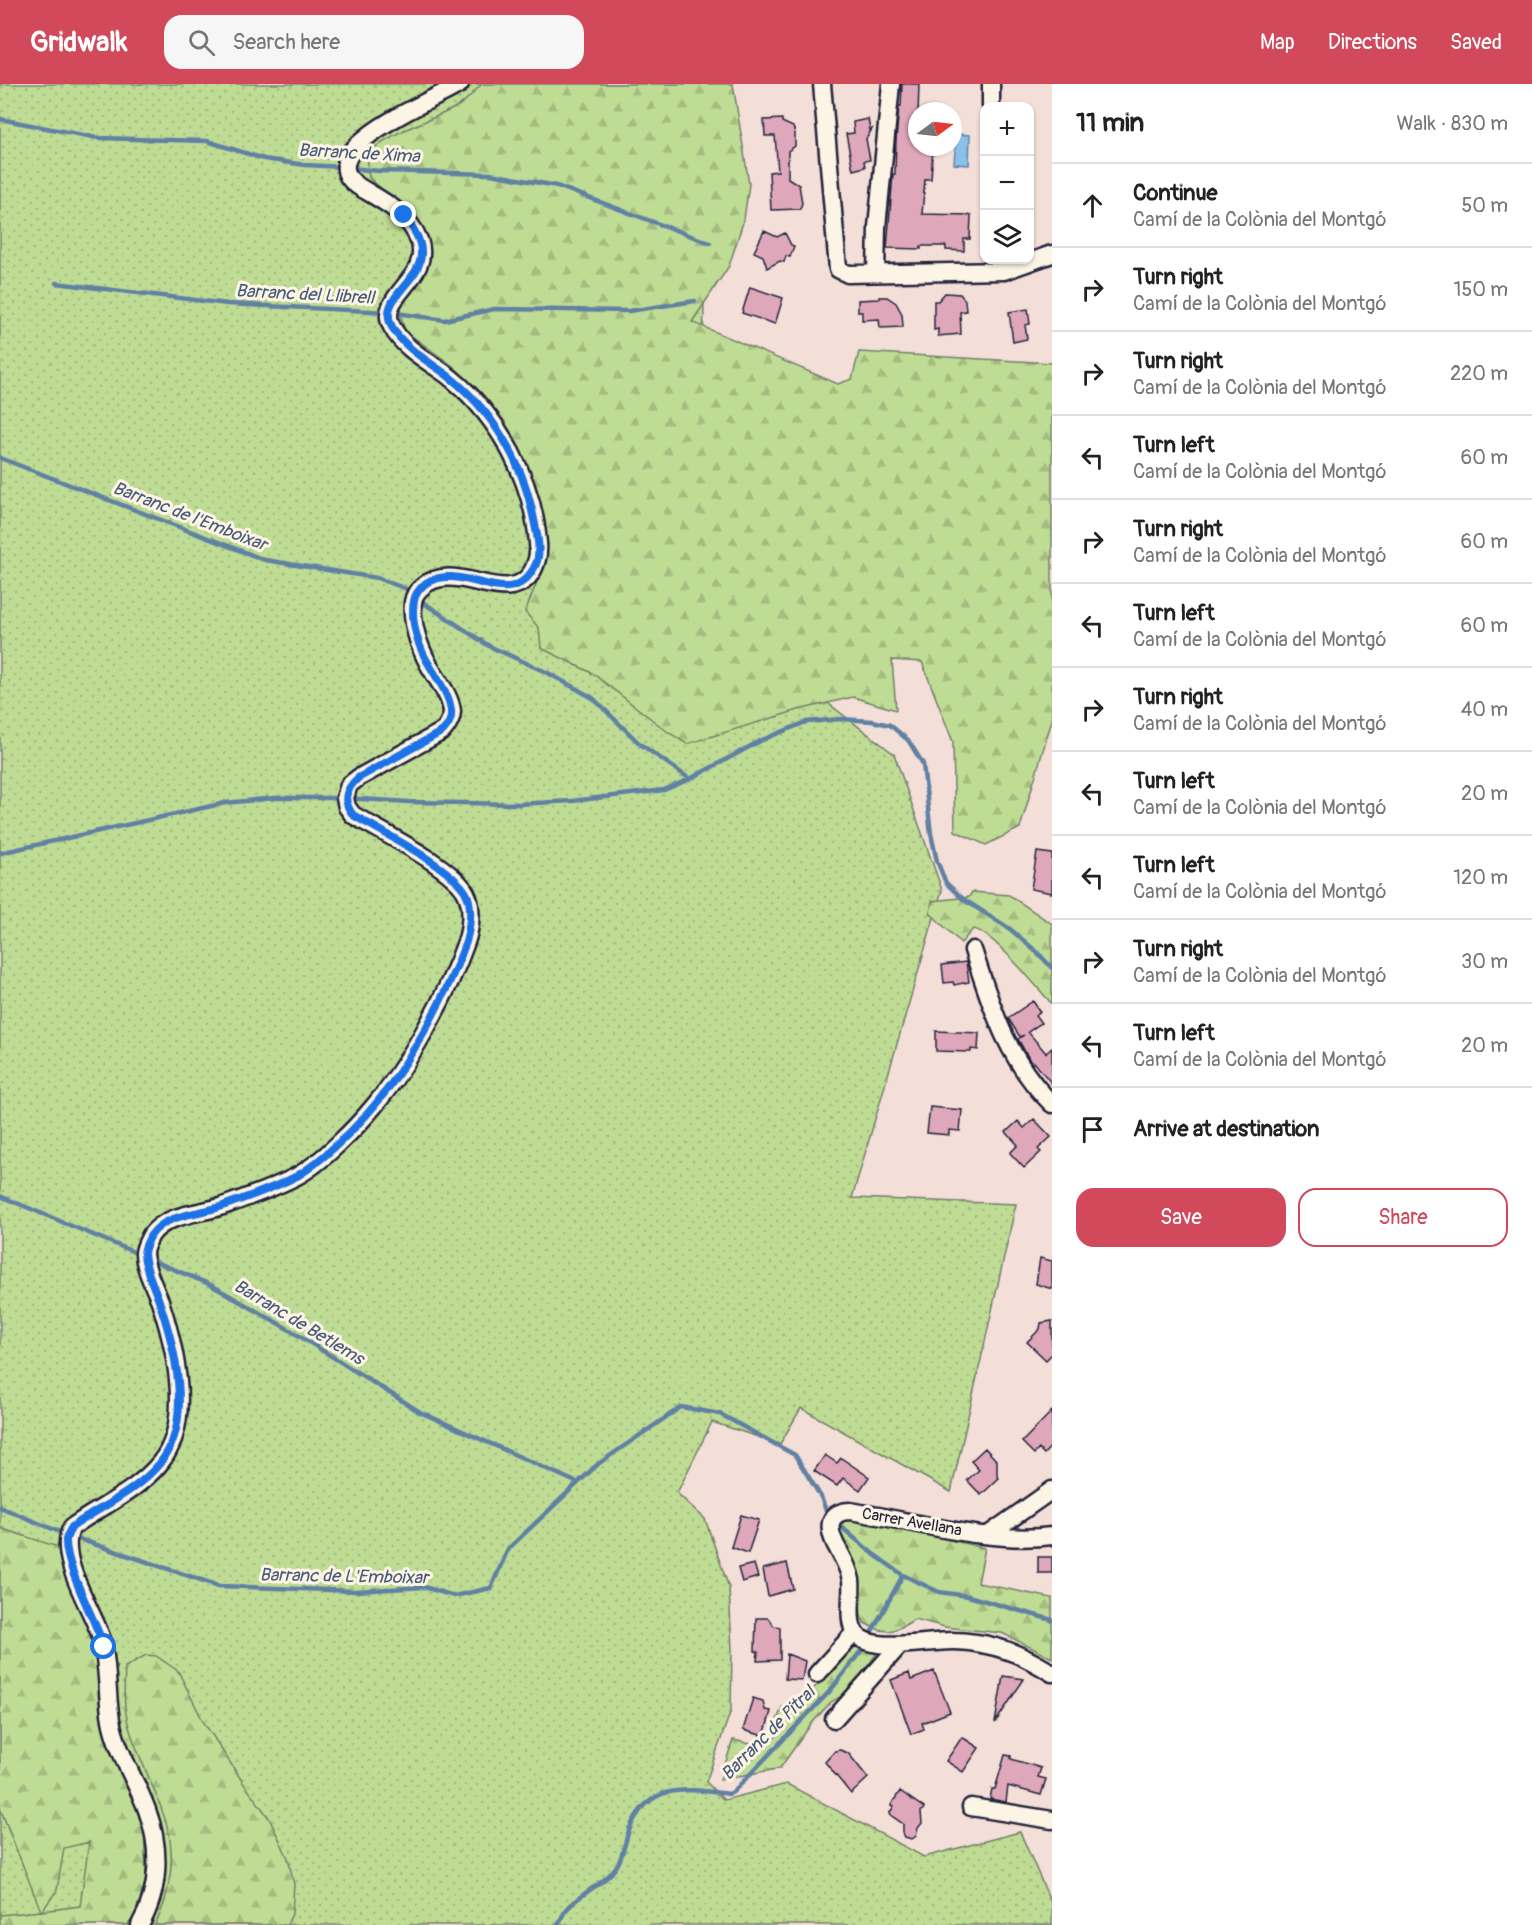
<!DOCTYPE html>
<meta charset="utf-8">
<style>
:root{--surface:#fff;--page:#f6f6f6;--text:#222;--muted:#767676;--line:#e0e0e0;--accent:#d1495b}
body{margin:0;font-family:Pangolin,sans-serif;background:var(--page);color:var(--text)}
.controls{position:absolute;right:18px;top:18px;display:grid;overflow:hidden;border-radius:12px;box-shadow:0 2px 4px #0004}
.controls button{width:54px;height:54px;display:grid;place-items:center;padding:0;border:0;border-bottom:2px solid var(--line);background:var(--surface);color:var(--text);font:30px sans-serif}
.compass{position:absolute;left:908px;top:18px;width:54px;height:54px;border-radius:50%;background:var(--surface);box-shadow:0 2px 4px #0004;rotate:75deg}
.stop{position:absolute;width:18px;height:18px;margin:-14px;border:4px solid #1a73e8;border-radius:50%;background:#fff}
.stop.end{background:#1a73e8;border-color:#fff;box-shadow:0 2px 6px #0008}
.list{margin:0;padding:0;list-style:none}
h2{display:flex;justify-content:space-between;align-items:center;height:78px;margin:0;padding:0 24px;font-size:26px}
h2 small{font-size:20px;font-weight:400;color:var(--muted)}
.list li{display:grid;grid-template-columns:39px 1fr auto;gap:18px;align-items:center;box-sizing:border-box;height:84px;padding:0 24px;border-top:2px solid var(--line)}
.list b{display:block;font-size:22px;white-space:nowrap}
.list p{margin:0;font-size:20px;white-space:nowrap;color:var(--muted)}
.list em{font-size:20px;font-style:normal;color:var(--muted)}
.actions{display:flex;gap:12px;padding:18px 24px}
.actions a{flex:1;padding:14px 0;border:2px solid var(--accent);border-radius:18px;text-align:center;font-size:21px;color:var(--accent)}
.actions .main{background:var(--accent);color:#fff}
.icon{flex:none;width:33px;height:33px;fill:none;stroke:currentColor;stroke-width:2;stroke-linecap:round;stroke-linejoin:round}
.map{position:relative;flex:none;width:1052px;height:1841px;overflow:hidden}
header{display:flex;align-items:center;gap:36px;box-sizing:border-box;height:84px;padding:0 30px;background:var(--accent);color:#fff}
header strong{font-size:28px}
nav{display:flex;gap:33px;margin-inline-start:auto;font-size:21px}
.search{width:420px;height:54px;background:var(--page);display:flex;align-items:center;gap:15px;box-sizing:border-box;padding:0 21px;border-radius:18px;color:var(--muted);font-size:22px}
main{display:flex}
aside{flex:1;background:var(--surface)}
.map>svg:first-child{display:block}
.grass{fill:url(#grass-dots);stroke:#707f68;stroke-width:1.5}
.forest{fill:url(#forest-firs);stroke:#707f68;stroke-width:1.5;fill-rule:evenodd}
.water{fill:#8bc0e8;stroke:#6181a3;stroke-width:1.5}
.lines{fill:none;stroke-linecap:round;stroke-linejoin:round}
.stream{stroke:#6181a3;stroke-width:4.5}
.building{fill:#dfa7ba;stroke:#22223b;stroke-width:1.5}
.minor-casing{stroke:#22223b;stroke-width:21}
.minor{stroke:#fcf5e5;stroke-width:16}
.route{stroke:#1a73e8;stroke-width:8}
.labels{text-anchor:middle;stroke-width:6;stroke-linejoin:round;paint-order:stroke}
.street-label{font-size:16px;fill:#22223b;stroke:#fcf5e5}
.water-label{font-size:18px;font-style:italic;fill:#475978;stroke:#fcf5e5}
</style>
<header>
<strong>Gridwalk</strong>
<div class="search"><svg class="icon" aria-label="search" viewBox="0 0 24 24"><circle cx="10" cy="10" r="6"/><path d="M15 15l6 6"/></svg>Search here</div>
<nav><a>Map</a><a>Directions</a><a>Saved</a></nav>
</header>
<main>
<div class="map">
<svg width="1052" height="1841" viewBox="0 0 1052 1841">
<defs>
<pattern id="grass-dots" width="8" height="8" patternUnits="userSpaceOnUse" patternTransform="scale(1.5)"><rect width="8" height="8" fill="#bfdc94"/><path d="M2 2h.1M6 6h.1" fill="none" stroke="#a4bc80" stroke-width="1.8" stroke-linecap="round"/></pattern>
<pattern id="forest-firs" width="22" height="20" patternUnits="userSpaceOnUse" patternTransform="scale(1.5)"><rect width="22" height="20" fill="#bfdc94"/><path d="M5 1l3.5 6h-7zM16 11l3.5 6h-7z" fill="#a4bc80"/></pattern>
</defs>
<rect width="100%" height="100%" fill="#f3ded8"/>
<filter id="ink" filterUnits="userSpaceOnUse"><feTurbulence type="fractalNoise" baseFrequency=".0167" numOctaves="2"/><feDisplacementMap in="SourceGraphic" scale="12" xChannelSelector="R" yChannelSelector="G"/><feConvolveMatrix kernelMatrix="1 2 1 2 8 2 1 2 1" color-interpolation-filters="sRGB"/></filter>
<g filter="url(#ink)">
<!-- grass -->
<path class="grass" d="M0 0H710L696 518 894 670 942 806 852 1114 1016 1120 951 1408 801 1324 780 1360 712 1338 677 1409 705 1435 729 1504 732 1566 731 1626 706 1698 724 1716 787 1700 924 1773 1020 1748 1052 1821V1841H0Z"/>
<!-- forest -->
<path class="forest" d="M482 0H733L749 100 744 135 729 182 692 238 838 300 852 295 859 268 1052 279V636L1020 744 986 761 955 747 953 658 922 578 892 576 896 626 853 613 798 626 687 660 668 648 592 589 541 564 539 544 525 528 541 488 543 436 527 385 486 316 453 282 405 247 399 226 407 212 426 155 414 132 369 94 367 70C396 44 426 40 458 22 467 17 474 7 482 0Z
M972 808 1009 811 1052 840V920C1038 905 991 846 973 845L961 859 930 829 932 817 969 813Z
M847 1435 862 1436 985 1464 978 1499 1052 1514V1574L1002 1549 945 1543 915 1535C893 1549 887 1551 864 1539L861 1530 858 1496 837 1445Z
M0 1444 61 1464 98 1561 105 1645 109 1664 144 1741 146 1795 134 1834 127 1841H0V1831L41 1827 0 1724ZM89 1758 80 1822 42 1827 57 1806 64 1764Z
M855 1561 877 1569 850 1607 831 1618 812 1639 780 1684C760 1689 740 1691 720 1696L733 1656 763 1663 778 1651 776 1639 782 1623 814 1604 831 1590Z
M146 1571 156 1572 178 1587 203 1637 244 1700 269 1734 288 1774 294 1800 292 1830 287 1841H155C170 1812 176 1774 167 1742 158 1708 139 1677 129 1643 123 1623 124 1604 125 1583Z"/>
<!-- water -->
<path class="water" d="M956 50 970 51 969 81 954 80Z"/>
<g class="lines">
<!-- stream -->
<path class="stream" d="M0 35 98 54 207 57 264 75 305 81 343 83
M351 84 379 87 490 90 557 102 710 159
M56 199 228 220 389 228 445 236 494 225 629 227 695 217
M0 374 265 476 377 494 412 507
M419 512 424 519 489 562 548 589 593 614 640 660 690 695 762 656 806 638 841 635 872 637 890 641 908 656 923 680 931 750 937 777 946 799 963 815 1010 845 1038 869 1052 884
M0 769 225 719 275 714H345L409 718 519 720 572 717 664 706 690 695
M0 1112 141 1171
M149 1175 209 1200 290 1246 420 1328 578 1399
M0 1423 67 1451 219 1502 356 1507 424 1503 454 1512 491 1504 508 1465 598 1380 681 1323 720 1330 795 1371 821 1413 828 1432
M839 1441 872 1469 903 1491 939 1508 968 1512 1052 1536
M871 1549 903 1491
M558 1841C561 1836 563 1829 567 1825 581 1808 604 1801 616 1783 624 1772 625 1755 630 1744 650 1697 688 1705 729 1710L733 1708 830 1607 864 1563"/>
</g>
<!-- building -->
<path class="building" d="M902 0H919L917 63H933L931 95H925L922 130 971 131 970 155H964V167L946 166V162H921V165L887 164 893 90H895L896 56 899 22H901Z
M782 35V38L793 43 795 49V62L788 67V94L799 101 802 119 800 125 771 126 769 88 778 87 775 52H765L764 36Z
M868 35 870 46 872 45 866 55 870 76 864 77 865 83 853 86 846 50 854 49 853 38Z
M764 147 777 153 785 149 791 161 794 162 790 173 786 172 784 178 780 177 767 184 763 172 754 168Z
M750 203 783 214 775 240 742 229Z
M945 209 960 210 965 216 966 227 960 228 961 250 938 252V245L934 246V217H938Z
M879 213H887L896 219 902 230 903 243 880 244 879 235 862 236V228H858V216L879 215Z
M1028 225 1030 240 1025 241 1027 255 1013 258 1009 228Z
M1037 768 1052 770V809L1031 805Z
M966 878 969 898 954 901 953 898 944 899 942 881Z
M1033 917 1040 928 1036 932 1041 939 1028 948 1046 969 1052 964V1000L1034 978 1032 980 1018 955 1024 951 1020 953 1008 934Z
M936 947 979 949 978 966 971 965V968L936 967Z
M930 1023 962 1026 960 1047 949 1046V1051L927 1049Z
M1034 1035 1051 1053 1038 1065 1041 1068 1024 1084 1010 1069 1018 1061 1006 1048 1018 1037 1024 1044Z
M1040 1174 1052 1177V1205L1036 1200Z
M1052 1237V1270L1046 1276 1027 1258 1040 1245 1041 1239Z
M1052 1327V1361L1044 1370 1039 1365 1034 1370 1022 1358Z
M985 1364 997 1377V1392L999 1394 981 1411 967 1396 979 1386 971 1377Z
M825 1371 837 1379 841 1374 869 1393 860 1406 843 1394 837 1402 814 1387Z
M741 1431 759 1436 748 1469 731 1463Z
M1038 1473H1052V1489H1038Z
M787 1479 793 1505 768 1512 763 1485Z
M754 1480 758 1493 742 1498 738 1484Z
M756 1534H768L774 1542 780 1543V1576L757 1577 758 1568 755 1567Z
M787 1570 805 1577 802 1596 785 1595Z
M934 1587 950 1628 922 1639 924 1645 911 1650 891 1596 909 1589 911 1596Z
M1003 1592 1024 1595 995 1639Z
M753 1614 763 1617 765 1626 771 1627 764 1652 743 1646Z
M962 1653 979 1664 963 1688 946 1677Z
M840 1666 848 1669 868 1694 851 1710 825 1678 835 1667Z
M1005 1671 1011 1672V1675L1041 1684 1038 1693 1046 1695 1041 1711 1008 1702 1006 1718 990 1715 992 1705H995Z
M900 1707 924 1724 921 1728 922 1739 918 1744 916 1752 912 1755 905 1753 903 1749V1740L889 1730 894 1722 891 1721Z"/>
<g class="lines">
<!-- minor casing -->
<g class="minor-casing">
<path id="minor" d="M822 0 838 185 848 190 1004 187 1052 170
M991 22V0
M876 189 877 143 891 0
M973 866C992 924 1007 976 1052 1020
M988 1451 1052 1406
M1052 1452C987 1460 914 1437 850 1427 823 1428 829 1450 839 1467 844 1476 849 1485 851 1496 853 1512 846 1536 856 1550 872 1570 930 1556 954 1557 961 1557 969 1558 976 1559 1005 1563 1028 1574 1052 1589
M817 1590 855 1548
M834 1635 899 1562
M971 1723 1052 1736
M140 1841C160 1806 161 1764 147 1726 136 1696 117 1668 111 1636 106 1608 109 1578 100 1550 90 1522 56 1471 72 1443 101 1422 136 1408 160 1379 194 1338 175 1263 160 1217 154 1202 145 1186 144 1170 144 1163 148 1157 151 1151 167 1129 200 1130 223 1122 248 1113 274 1104 297 1092 321 1079 356 1044 374 1022 409 981 448 909 466 858 471 844 473 822 466 809 453 783 380 747 353 731L347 723 345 714 349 701 358 694 443 647C448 641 452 635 452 627 450 610 436 595 429 581 419 563 411 539 413 518 414 511 417 507 422 503 456 473 510 528 533 486 537 478 539 469 538 459 533 397 500 334 451 294 432 279 404 266 392 243 375 212 433 195 419 156 409 130 383 117 361 104 300 67 440 14 460 0"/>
</g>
<!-- minor -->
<use href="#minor" class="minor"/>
</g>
</g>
<g class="lines" filter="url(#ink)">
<!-- route -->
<path class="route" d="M104 1563C95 1535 65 1483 66 1456 67 1451 69 1448 72 1443 101 1422 136 1408 160 1379 194 1338 175 1263 159 1217 154 1202 145 1186 144 1170 144 1163 148 1157 151 1151 167 1129 200 1130 223 1122 248 1113 274 1104 297 1092 321 1078 356 1044 374 1022 409 981 448 908 466 858 470 844 473 822 466 809 453 784 380 747 353 731 342 716 345 706 358 694L443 647C448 641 452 636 451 627 450 612 438 596 430 582 419 565 410 538 414 517 415 509 420 504 426 499 464 475 511 533 536 480 542 466 536 446 533 431 522 376 491 325 447 291 428 277 404 264 392 243 376 214 423 197 421 168 421 154 411 142 404 131"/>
</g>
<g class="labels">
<!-- street labels -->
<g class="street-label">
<text transform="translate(912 1437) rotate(10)" y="6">Carrer Avellana</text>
</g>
<!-- water labels -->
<g class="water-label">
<text transform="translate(359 69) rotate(3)" y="6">Barranc de Xima</text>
<text transform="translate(305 210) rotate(3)" y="6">Barranc del Llibrell</text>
<text transform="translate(190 432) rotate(21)" y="6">Barranc de l'Emboixar</text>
<text transform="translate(299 1238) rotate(31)" y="6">Barranc de Betlems</text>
<text transform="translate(344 1492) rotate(1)" y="6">Barranc de L'Emboixar</text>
<text transform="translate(768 1649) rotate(-45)" y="6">Barranc de Pitral</text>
</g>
</g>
</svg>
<div class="controls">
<button>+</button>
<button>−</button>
<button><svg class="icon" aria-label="layers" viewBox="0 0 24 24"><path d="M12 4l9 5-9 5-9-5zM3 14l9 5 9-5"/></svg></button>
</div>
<svg class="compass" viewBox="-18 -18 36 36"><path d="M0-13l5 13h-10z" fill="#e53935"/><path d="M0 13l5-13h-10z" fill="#767676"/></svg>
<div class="stop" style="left:104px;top:1563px"></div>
<div class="stop end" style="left:404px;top:131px"></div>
</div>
<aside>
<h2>11 min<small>Walk · 830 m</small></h2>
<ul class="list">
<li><svg class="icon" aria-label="ahead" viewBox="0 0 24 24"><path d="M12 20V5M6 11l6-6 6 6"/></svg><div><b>Continue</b><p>Camí de la Colònia del Montgó</p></div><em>50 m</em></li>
<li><svg class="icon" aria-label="right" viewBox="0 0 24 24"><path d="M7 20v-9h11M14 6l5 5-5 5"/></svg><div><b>Turn right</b><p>Camí de la Colònia del Montgó</p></div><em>150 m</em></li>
<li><svg class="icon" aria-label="right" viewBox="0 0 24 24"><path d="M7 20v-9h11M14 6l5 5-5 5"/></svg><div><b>Turn right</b><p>Camí de la Colònia del Montgó</p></div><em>220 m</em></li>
<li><svg class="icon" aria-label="left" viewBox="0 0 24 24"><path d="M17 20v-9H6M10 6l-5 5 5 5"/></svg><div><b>Turn left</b><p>Camí de la Colònia del Montgó</p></div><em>60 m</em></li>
<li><svg class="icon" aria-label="right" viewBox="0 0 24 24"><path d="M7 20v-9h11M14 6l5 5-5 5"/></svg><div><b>Turn right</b><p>Camí de la Colònia del Montgó</p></div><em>60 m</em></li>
<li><svg class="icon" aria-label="left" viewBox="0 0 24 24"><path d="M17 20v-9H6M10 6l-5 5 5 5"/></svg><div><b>Turn left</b><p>Camí de la Colònia del Montgó</p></div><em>60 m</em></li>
<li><svg class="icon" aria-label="right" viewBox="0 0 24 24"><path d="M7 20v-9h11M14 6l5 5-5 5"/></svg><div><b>Turn right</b><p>Camí de la Colònia del Montgó</p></div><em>40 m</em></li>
<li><svg class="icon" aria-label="left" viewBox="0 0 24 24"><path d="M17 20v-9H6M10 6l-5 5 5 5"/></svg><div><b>Turn left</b><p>Camí de la Colònia del Montgó</p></div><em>20 m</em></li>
<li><svg class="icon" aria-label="left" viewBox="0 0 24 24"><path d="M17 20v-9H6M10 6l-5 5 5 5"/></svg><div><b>Turn left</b><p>Camí de la Colònia del Montgó</p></div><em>120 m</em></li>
<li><svg class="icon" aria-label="right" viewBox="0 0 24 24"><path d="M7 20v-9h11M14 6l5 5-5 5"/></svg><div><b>Turn right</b><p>Camí de la Colònia del Montgó</p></div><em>30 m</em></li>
<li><svg class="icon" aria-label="left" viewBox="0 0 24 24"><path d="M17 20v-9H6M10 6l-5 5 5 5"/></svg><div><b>Turn left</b><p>Camí de la Colònia del Montgó</p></div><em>20 m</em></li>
<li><svg class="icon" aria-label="arrive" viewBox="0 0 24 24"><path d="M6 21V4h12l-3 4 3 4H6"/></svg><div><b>Arrive at destination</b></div></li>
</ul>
<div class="actions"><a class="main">Save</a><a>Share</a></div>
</aside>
</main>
